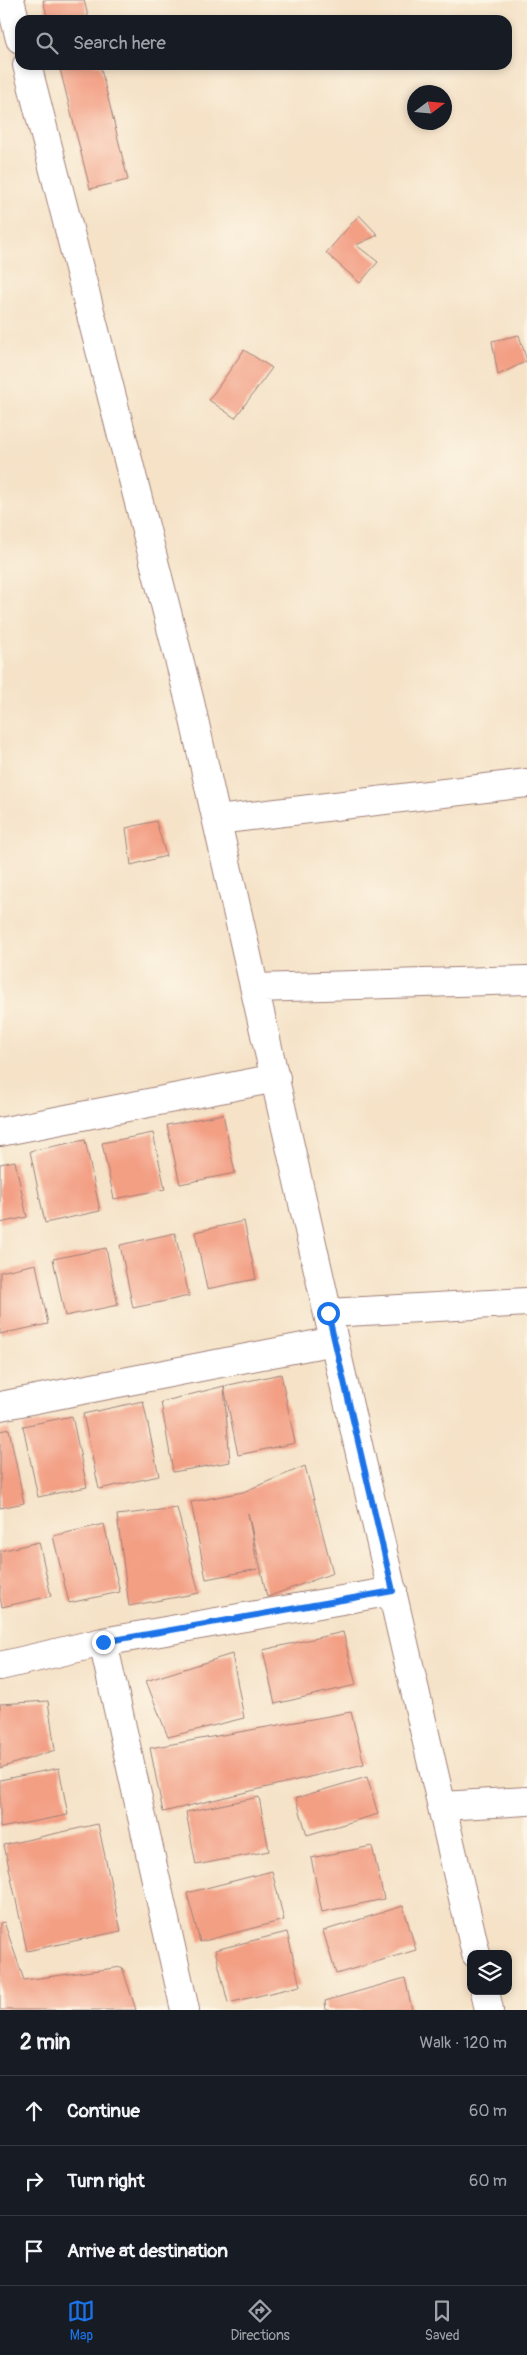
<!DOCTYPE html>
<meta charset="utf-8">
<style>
:root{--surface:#171b24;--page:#242831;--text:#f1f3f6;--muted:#9ea1a6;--line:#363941;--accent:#1a73e8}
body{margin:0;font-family:Pangolin,sans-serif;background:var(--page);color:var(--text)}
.controls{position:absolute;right:15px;bottom:15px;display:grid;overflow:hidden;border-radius:10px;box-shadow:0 2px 8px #0003}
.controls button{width:45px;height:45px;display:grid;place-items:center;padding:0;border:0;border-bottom:1px solid var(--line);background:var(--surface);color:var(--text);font:25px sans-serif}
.compass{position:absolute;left:407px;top:85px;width:45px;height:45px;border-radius:50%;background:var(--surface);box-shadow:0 2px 8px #0003;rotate:74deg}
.stop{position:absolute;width:15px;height:15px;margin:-11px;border:4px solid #1a73e8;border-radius:50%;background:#fff}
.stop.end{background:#1a73e8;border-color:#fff;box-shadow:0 1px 5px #0008}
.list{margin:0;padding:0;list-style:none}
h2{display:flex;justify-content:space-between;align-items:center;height:65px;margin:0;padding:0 20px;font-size:21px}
h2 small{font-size:16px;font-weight:400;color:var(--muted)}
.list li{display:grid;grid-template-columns:32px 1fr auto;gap:15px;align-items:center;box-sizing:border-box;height:70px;padding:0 20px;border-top:1px solid var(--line)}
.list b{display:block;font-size:19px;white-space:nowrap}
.list em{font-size:16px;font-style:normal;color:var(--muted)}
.icon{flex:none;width:28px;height:28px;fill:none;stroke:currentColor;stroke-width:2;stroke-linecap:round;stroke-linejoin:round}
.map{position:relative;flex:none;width:527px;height:2010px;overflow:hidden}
.search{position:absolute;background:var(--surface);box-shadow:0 2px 8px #0003;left:15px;right:15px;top:15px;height:55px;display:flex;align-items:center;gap:12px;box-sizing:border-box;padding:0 18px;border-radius:15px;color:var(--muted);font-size:19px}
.sheet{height:275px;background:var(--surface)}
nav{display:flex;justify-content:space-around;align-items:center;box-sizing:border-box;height:70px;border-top:1px solid var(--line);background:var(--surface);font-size:14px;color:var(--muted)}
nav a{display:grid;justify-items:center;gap:2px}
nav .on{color:var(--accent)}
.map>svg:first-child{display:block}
.building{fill:#f39f84}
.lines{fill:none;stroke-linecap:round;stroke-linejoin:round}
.minor-casing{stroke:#a08079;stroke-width:30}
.minor{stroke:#fff;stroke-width:28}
.route{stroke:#1a73e8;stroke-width:6}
</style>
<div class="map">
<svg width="527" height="2010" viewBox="0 0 527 2010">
<rect width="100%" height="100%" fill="#fcf5e5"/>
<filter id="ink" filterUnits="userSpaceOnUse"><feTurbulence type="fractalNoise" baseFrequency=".02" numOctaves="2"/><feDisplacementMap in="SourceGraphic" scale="10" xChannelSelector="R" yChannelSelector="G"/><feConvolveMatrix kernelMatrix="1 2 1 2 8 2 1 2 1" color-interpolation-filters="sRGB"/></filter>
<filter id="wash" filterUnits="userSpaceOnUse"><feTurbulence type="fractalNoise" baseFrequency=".0096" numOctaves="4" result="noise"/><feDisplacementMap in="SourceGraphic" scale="20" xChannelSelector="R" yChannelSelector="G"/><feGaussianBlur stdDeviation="1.12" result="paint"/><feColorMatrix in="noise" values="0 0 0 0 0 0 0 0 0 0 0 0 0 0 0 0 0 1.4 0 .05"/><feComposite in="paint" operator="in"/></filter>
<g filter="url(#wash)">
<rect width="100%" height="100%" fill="#f5e2c7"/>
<g id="blocks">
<!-- building -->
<path class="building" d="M43 0H84L89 20H48Z
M59 65H100L128 180 90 189Z
M359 215 378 235 356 245 378 262 360 283 326 253Z
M519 335 527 361 498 375 492 341Z
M244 350 272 368 235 418 209 400Z
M156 821 166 856 131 865 126 828Z
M223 1114 235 1173 180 1184 167 1125Z
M153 1133 165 1189 114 1199 102 1143Z
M85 1140 100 1211 45 1223 30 1151Z
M15 1161 27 1217 0 1223V1164Z
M244 1221 256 1279 207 1289 195 1232Z
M175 1233 189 1296 133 1308 120 1245Z
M106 1248 118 1305 65 1316 53 1259Z
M36 1264 48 1324 0 1334V1272Z
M281 1374 295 1443 238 1455 224 1386 230 1462 173 1472 161 1402 224 1386Z
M143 1401 159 1476 99 1489 83 1414Z
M72 1416 87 1487 38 1497 23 1426Z
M9 1429 24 1503 0 1508V1431Z
M305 1466 333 1573 267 1597 248 1513 258 1569 206 1579 191 1502 243 1492Z
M177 1508 199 1593 129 1606 117 1515Z
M104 1524 120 1592 69 1603 53 1536Z
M39 1542 51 1596 2 1607 0 1598V1551Z
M343 1632 356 1685 275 1704 263 1650Z
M232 1654 244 1718 168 1737 146 1681Z
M48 1701 55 1750 0 1768V1704Z
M351 1712 364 1764 163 1812 150 1748Z
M59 1768 68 1815 0 1828V1780Z
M367 1777 378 1814 307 1835 296 1798Z
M259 1797 269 1851 196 1865 186 1812Z
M98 1824 121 1931 27 1951 4 1845Z
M372 1846 384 1899 322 1912 311 1858Z
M272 1871 284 1920 200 1942 187 1893Z
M403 1906 416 1950 336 1974 323 1931Z
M4 1922 24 1980 122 1967 136 2010H0V1923Z
M287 1932 300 1986 228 2003 215 1950Z
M405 1978 412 2010H326L325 2001Z"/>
</g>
</g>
<g filter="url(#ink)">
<use href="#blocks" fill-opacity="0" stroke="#a08079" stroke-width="1"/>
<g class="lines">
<!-- minor casing -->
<g class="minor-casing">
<path id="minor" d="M10 0 20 39
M27 65 190 702 334 1341 476 1954
M217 820 527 783
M255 988 527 980
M0 1132 276 1078
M328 1313 527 1302
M0 1406 334 1341
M103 1642 185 2010
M0 1666 103 1642 393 1591
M442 1806 527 1801
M485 1991 489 2010"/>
</g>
<!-- minor -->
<use href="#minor" class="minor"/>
</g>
</g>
<g class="lines" filter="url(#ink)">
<!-- route -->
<path class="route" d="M103 1642 393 1591 328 1313"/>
</g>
</svg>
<div class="controls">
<button><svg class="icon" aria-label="layers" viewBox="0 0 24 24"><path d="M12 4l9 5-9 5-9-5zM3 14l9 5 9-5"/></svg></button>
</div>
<svg class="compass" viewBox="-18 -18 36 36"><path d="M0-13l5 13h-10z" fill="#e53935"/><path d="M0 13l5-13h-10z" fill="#9ea1a6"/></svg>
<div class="stop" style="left:328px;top:1313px"></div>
<div class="stop end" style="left:103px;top:1642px"></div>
<div class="search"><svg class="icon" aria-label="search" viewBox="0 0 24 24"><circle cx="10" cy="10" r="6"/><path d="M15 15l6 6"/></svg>Search here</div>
</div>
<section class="sheet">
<h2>2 min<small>Walk · 120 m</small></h2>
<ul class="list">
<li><svg class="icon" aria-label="ahead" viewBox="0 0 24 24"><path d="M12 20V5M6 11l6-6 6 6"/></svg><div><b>Continue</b></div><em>60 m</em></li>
<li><svg class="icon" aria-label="right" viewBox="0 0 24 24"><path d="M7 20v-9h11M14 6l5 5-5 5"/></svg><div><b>Turn right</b></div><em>60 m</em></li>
<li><svg class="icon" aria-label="arrive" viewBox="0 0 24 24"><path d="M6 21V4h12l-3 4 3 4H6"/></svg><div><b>Arrive at destination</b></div></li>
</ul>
</section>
<nav>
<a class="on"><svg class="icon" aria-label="map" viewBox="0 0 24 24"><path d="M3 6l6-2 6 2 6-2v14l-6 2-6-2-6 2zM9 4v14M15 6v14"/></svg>Map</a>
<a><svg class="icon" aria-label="directions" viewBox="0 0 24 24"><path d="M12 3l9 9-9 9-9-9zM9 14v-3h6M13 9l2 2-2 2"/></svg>Directions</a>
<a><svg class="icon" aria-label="saved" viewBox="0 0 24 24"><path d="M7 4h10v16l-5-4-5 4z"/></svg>Saved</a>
</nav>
